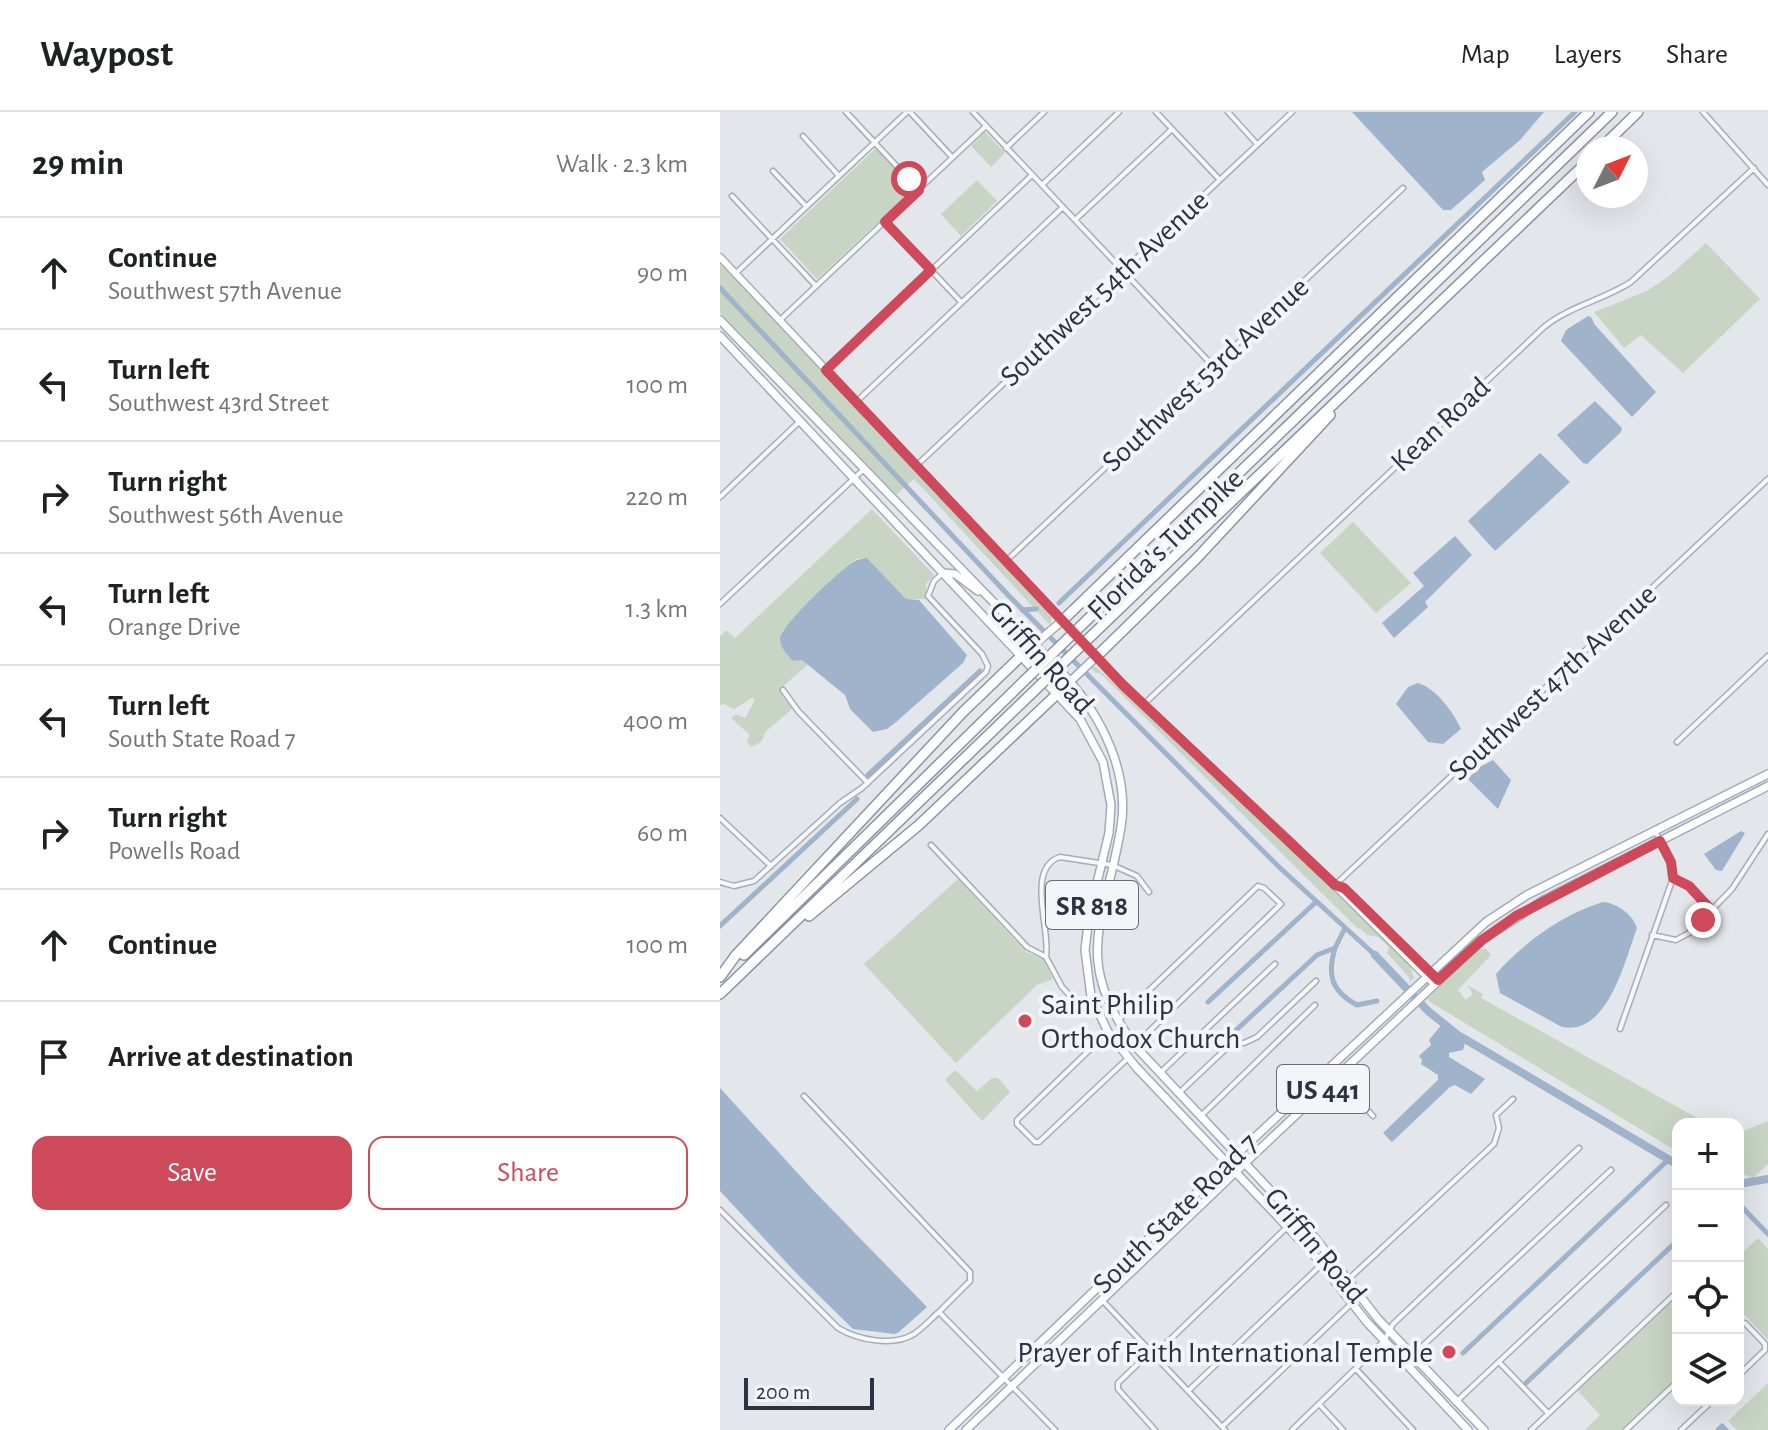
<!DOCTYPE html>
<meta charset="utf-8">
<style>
:root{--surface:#fff;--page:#f2f2f2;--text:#202124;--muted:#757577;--line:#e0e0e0;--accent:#ce4a5a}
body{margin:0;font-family:"Alegreya Sans",sans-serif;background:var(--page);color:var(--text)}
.controls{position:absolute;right:24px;bottom:24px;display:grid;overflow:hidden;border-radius:16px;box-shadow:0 8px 32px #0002}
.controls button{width:72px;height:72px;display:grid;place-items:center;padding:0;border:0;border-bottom:2px solid var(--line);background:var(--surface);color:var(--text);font:40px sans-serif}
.compass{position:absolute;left:856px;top:24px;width:72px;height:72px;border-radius:50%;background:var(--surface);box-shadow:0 8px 32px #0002;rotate:48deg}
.scale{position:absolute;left:24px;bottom:20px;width:130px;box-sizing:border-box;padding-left:8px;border:4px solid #2b3343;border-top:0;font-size:22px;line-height:28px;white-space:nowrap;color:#2b3343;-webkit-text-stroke:6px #f3f5f8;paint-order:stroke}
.stop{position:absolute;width:24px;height:24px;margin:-18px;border:6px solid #ce4a5a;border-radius:50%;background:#fff}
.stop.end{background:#ce4a5a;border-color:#fff;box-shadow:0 2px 8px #0008}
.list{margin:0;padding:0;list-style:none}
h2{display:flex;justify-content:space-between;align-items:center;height:104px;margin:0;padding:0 32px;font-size:34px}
h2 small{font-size:26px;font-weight:400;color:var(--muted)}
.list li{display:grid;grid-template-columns:52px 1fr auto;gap:24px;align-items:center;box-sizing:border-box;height:112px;padding:0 32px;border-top:2px solid var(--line)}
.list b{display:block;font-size:30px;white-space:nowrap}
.list p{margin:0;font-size:26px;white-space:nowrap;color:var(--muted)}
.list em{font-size:26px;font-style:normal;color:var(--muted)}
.actions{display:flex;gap:16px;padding:24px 32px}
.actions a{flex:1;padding:18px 0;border:2px solid var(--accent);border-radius:16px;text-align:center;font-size:28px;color:var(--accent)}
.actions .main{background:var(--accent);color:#fff}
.icon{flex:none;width:44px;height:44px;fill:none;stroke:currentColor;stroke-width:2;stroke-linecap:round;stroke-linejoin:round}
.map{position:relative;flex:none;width:1048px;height:1318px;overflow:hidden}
header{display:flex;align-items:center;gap:48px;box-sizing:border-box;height:112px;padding:0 40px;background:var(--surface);border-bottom:2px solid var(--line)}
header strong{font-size:38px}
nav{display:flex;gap:44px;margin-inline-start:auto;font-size:28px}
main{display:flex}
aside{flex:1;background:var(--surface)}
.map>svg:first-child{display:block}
.green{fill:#c8d5c4}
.water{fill:#9fb3cb}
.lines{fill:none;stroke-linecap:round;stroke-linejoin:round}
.canal{stroke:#9fb3cb;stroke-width:5}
.river{stroke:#9fb3cb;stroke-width:8}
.street-casing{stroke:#a8adb5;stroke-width:7}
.secondary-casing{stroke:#a8adb5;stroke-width:9}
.primary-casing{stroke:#a2aab7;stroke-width:10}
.highway-casing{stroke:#8a93a2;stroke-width:12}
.street{stroke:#f6f7f9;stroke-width:4}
.secondary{stroke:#fff;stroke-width:6}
.primary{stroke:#fff;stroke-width:7}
.highway{stroke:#fff;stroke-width:9}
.highway-bridge-casing{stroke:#8a93a2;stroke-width:12;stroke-linecap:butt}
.highway-bridge{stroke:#fff;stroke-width:9}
.route{stroke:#ce4a5a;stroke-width:10}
.poi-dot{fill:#ce4a5a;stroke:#f3f5f8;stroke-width:3}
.labels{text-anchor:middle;stroke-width:8;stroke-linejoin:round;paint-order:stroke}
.shield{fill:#f3f5f8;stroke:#676d79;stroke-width:2}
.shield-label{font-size:28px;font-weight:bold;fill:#2b3343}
.street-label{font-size:30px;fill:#2b3343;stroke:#f3f5f8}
.poi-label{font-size:30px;fill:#2b3343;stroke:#f3f5f8;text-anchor:start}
</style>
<header>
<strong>Waypost</strong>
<nav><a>Map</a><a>Layers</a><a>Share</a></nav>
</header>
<main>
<aside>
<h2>29 min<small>Walk · 2.3 km</small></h2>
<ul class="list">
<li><svg class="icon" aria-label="ahead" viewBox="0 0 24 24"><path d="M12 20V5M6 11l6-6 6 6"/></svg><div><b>Continue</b><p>Southwest 57th Avenue</p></div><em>90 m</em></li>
<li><svg class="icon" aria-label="left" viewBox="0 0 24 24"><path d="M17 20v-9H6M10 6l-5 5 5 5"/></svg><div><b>Turn left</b><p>Southwest 43rd Street</p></div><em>100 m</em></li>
<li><svg class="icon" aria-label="right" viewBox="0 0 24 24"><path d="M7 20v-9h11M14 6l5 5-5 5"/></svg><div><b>Turn right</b><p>Southwest 56th Avenue</p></div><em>220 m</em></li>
<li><svg class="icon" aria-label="left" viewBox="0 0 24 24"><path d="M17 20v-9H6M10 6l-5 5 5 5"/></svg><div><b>Turn left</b><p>Orange Drive</p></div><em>1.3 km</em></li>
<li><svg class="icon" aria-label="left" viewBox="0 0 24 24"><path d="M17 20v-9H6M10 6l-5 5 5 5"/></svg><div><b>Turn left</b><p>South State Road 7</p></div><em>400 m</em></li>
<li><svg class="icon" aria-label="right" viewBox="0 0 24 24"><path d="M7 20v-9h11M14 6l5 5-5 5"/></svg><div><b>Turn right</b><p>Powells Road</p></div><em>60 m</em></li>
<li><svg class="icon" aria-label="ahead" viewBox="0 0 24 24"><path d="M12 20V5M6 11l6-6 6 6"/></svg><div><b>Continue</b></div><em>100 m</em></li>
<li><svg class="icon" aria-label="arrive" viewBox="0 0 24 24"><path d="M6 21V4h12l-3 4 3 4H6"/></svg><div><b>Arrive at destination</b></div></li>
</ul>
<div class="actions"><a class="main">Save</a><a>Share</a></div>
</aside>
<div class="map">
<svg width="1048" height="1318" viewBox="0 0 1048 1318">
<rect width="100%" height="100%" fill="#e3e6eb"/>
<!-- green -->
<path class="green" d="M265 20 285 41 271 55 251 34Z
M156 36 194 77 97 167 60 127Z
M257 68 277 89 241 124 221 102Z
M986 131 1040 187 963 261 921 223 904 236 874 200 927 179 949 164Z
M0 148 294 461 332 505 330 513 194 367 176 383 0 201Z
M152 397 214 463 206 472V487H186L147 446 136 447 62 519C58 532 65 539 73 549L82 548 88 552 59 578 72 596 70 599 46 619 41 630 31 635 27 630 30 623 11 606 16 602 25 606 35 588 32 586 14 597 4 592 0 593V524L6 518 15 526Z
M633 410 691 471 656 501 600 441Z
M375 554 532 697 690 853 694 866 690 870 689 865 667 841 669 835 658 825 647 823 640 816 638 817 380 561H376L371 556Z
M238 767 306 840 323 847 333 867 317 873 236 951 144 852Z
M760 837H766L771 843 738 878 746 888 753 882 747 873 763 882 761 886 988 1012H958V1040L710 890 707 887Z
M235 958 257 979 272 966H278L290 980 262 1009 225 968Z
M1048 1009V1052L1033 1066 1018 1060V1021Z
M1038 1126 1048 1137V1228L1025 1203 1018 1209V1145Z
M958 1183V1266L903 1318H865L880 1303 857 1278Z
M1048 1271V1318H1017L1008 1309Z"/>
<!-- water -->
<path class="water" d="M632 0H824L800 28 762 60 765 68 731 98H723Z
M868 204 871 205 875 213 936 280 912 305 841 229 846 218Z
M875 289 902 316 901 320 867 352 863 351 837 323Z
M820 341 850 370 775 439 748 409Z
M735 424 752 443 705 490 708 495 674 526 662 511 704 474 693 461Z
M147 446 186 487 199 488 247 543 243 551 176 610 167 617 153 620 130 597 125 583 82 548 73 549C68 543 60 536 60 527 59 515 122 456 135 449 138 447 143 447 147 446Z
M698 571C716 576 734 601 741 617L723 632 708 630 676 592 688 575Z
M773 648 791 668 778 697 748 667 758 656Z
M1021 719 1025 721 1002 759 996 758 984 742Z
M883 790C897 791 913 803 917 816 905 848 888 924 842 915L780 881 776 862C803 831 843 802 883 790Z
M723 911 745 931 743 938 729 941V945L765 967 751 982 735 973 730 975 672 1030 663 1021 718 968V963L701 952 702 948 699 944 711 933 709 928Z
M0 976 93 1078 207 1195 179 1220 175 1222 133 1217 79 1164 0 1079Z"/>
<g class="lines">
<!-- canal -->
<path class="canal" d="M0 176 289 484 559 755 655 843
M339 491 855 0
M302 498 316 497
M148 663 260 559
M0 814 137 687
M615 836C607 863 611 879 637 893L657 889
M488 890 596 790
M513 921 597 843 615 836 625 816
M1018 1091 1048 1122
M743 1241 948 1048
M806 1271 958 1128
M998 1318 1002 1314 1006 1318"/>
<!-- river -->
<path class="river" d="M655 843 708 899 738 923 958 1053
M1018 1072 1048 1067"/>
<!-- street casing -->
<g class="street-casing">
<path id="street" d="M126 0 199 78
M190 0 232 45
M253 0 493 254
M436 0 499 67
M508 0 537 32
M983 0 1048 73
M83 24 119 64
M286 36 324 0
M53 59 86 94
M322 73 399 0
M12 84 96 174
M355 108 452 17
M166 110 241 190
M15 162 187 0
M59 209 266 14
M106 258 312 63
M136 290 343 95
M197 353 572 0
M0 385 80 309
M286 449 683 76
M0 492 144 357
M63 578 78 599 148 671
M424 592 824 215C850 194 883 188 911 170L1034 56
M957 630 1048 544
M0 706 51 754
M211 733 307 835 326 845 342 875 354 888
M953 766 969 774 992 799
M0 770 14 774 34 769 120 691 142 676 266 560 268 554 262 542 208 484 214 469 223 461
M615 773 1048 367
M932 823 956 828 969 821 1012 777 1048 722
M326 845C331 819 305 756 340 745L392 753 417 764 429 780
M397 909 538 774 544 776 561 792 415 933
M900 917 953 766 951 750 935 719
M388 920 297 1008V1012L315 1030H319L407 947
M441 960 555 852
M617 965 653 1004
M459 981 512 931H524L537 925 596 869
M84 984 250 1160V1169L219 1200 335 1318
M482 1003 595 893
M0 1098 118 1216C138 1228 173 1235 194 1222 203 1216 211 1207 219 1200
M619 1176 774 1032 779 1016 776 1003 793 987
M382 1188 505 1318
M1018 1212 1025 1211 1045 1232V1238L1018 1264
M430 1240 398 1271V1277L435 1318
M694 1242 891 1058
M434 1243 566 1116
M779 1250 828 1301
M636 1257 693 1318
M468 1279 600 1154
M738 1288 946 1093
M599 1292 623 1318
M503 1314 631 1192
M572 1318 664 1229 673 1212 859 1036
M811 1318 958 1179
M906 1318 958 1269
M961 1318 993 1288"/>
</g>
<!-- secondary casing -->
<g class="secondary-casing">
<path id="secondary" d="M0 145 403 573 570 729 714 872
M616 773 624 776 718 868"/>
</g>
<!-- primary casing -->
<g class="primary-casing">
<path id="primary" d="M0 208 346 565C381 604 410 660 401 715 386 808 350 846 415 934L596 1127 658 1207 764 1318
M0 224 360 607 383 650 391 693 389 721 369 804 365 838 371 884 388 920 416 955 594 1143 646 1209 748 1318
M223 461 235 462 258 479
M301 544 342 509
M337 582 376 545
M229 1318 517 1042 766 810 807 783 1048 662
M246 1318 525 1051 762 828 824 788 1048 674"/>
</g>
<!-- highway casing -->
<g class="highway-casing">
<path id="highway" d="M881 36 918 0
M459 419 892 0
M469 430 868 49
M342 509 869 0
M376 545 477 446 610 303
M89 804 199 713 337 582
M24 843 305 568
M0 865 16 843 243 600 301 544
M0 882 312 581"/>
</g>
<!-- street -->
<use href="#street" class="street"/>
<!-- secondary -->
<use href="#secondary" class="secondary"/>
<!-- primary -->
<use href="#primary" class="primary"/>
<!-- highway -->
<use href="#highway" class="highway"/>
<!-- highway-bridge casing -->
<g class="highway-bridge-casing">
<path id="highway-bridge" d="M305 568 459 419
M312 581 469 430"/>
</g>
<!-- highway-bridge -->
<use href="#highway-bridge" class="highway-bridge"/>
</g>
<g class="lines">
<!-- route -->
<path class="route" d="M189 67 199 78 165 110 211 158 106 258 403 573 615 773 624 776 718 868 762 828 796 804 940 729 951 750 953 766 969 774 992 799 983 808"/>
</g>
<!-- markers -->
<g class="poi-dot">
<circle cx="305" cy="909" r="8"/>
<circle cx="729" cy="1240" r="8"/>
</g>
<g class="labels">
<!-- shield labels -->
<g class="shield">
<rect x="326" y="769" width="92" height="48" rx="6"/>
<rect x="557" y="953" width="92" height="48" rx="6"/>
</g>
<g class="shield-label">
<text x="372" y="803">SR 818</text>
<text x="603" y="987">US 441</text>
</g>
<!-- street labels -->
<g class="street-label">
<text transform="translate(384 176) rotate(-43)" y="10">Southwest 54th Avenue</text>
<text transform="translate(485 262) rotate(-43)" y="10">Southwest 53rd Avenue</text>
<text transform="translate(720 312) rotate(-43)" y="10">Kean Road</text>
<text transform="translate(445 432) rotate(-44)" y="10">Florida's Turnpike</text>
<text transform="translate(322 545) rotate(48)" y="10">Griffin Road</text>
<text transform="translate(832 570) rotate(-43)" y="10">Southwest 47th Avenue</text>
<text transform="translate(455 1101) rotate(-44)" y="10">South State Road 7</text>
<text transform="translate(596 1133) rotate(50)" y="10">Griffin Road</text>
</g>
<!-- poi labels -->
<g class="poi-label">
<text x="321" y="902">Saint Philip<tspan x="321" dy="34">Orthodox Church</tspan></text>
<text x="713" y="1250" text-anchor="end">Prayer of Faith International Temple</text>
</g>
</g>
</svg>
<div class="controls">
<button>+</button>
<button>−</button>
<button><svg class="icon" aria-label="locate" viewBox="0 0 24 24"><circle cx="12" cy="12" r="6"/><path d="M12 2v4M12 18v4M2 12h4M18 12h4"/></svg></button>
<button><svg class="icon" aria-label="layers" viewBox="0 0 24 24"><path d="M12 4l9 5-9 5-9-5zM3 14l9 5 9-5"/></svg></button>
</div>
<svg class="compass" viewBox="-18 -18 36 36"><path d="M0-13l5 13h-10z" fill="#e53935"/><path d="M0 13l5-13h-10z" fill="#757577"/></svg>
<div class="scale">200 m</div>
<div class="stop" style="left:189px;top:67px"></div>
<div class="stop end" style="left:983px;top:808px"></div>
</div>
</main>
